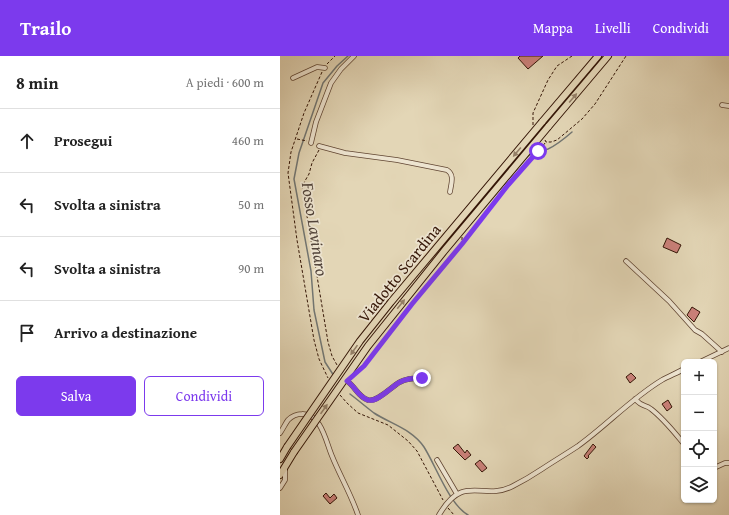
<!DOCTYPE html>
<html lang="it">
<meta charset="utf-8">
<style>
:root{--surface:#fff;--page:#f2f2f2;--text:#222;--muted:#767676;--line:#e0e0e0;--accent:#7c3aed}
body{margin:0;font-family:"Gentium Book Plus",serif;background:var(--page);color:var(--text)}
.controls{position:absolute;right:12px;bottom:12px;display:grid;overflow:hidden;border-radius:6px;box-shadow:0 1px 3px #0004}
.controls button{width:36px;height:36px;display:grid;place-items:center;padding:0;border:0;border-bottom:1px solid var(--line);background:var(--surface);color:var(--text);font:20px sans-serif}
.stop{position:absolute;width:12px;height:12px;margin:-9px;border:3px solid #7c3aed;border-radius:50%;background:#fff}
.stop.end{background:#7c3aed;border-color:#fff;box-shadow:0 1px 4px #0008}
.list{margin:0;padding:0;list-style:none}
h2{display:flex;justify-content:space-between;align-items:center;height:52px;margin:0;padding:0 16px;font-size:17px}
h2 small{font-size:13px;font-weight:400;color:var(--muted)}
.list li{display:grid;grid-template-columns:26px 1fr auto;gap:12px;align-items:center;box-sizing:border-box;height:64px;padding:0 16px;border-top:1px solid var(--line)}
.list b{display:block;font-size:15px;white-space:nowrap}
.list em{font-size:13px;font-style:normal;color:var(--muted)}
.actions{display:flex;gap:8px;padding:12px 16px}
.actions a{flex:1;padding:9px 0;border:1px solid var(--accent);border-radius:6px;text-align:center;font-size:14px;color:var(--accent)}
.actions .main{background:var(--accent);color:#fff}
.icon{flex:none;width:22px;height:22px;fill:none;stroke:currentColor;stroke-width:2;stroke-linecap:round;stroke-linejoin:round}
.map{position:relative;flex:none;width:449px;height:459px;overflow:hidden}
header{display:flex;align-items:center;gap:24px;box-sizing:border-box;height:56px;padding:0 20px;background:var(--accent);color:#fff}
header strong{font-size:19px}
nav{display:flex;gap:22px;margin-inline-start:auto;font-size:14px}
main{display:flex}
aside{flex:1;background:var(--surface)}
.map>svg:first-child{display:block}
.lines{fill:none;stroke-linecap:round;stroke-linejoin:round}
.stream{stroke:#727672;stroke-width:1.5}
.building{fill:#ca8079;stroke:#341506}
.minor-casing{stroke:#604532;stroke-width:5.5}
.highway-casing{stroke:#341506;stroke-width:8}
.path{stroke:#341506;stroke-width:1;stroke-dasharray:3 2;stroke-linecap:butt}
.minor{stroke:#ede4d0;stroke-width:4}
.highway{stroke:#e3d6b6;stroke-width:6}
.highway-bridge-casing{stroke:#341506;stroke-width:8;stroke-linecap:butt}
.highway-bridge{stroke:#e3d6b6;stroke-width:6}
.oneway{fill:#947f67}
.route{stroke:#7c3aed;stroke-width:5}
.labels{text-anchor:middle;stroke-width:3.5;stroke-linejoin:round;paint-order:stroke}
.street-label{font-size:16px;fill:#341506;stroke:#ede4d0}
.water-label{font-size:17px;font-style:italic;fill:#53453c;stroke:#ede4d0}
</style>
<header>
<strong>Trailo</strong>
<nav><a>Mappa</a><a>Livelli</a><a>Condividi</a></nav>
</header>
<main>
<aside>
<h2>8 min<small>A piedi · 600 m</small></h2>
<ul class="list">
<li><svg class="icon" aria-label="ahead" viewBox="0 0 24 24"><path d="M12 20V5M6 11l6-6 6 6"/></svg><div><b>Prosegui</b></div><em>460 m</em></li>
<li><svg class="icon" aria-label="left" viewBox="0 0 24 24"><path d="M17 20v-9H6M10 6l-5 5 5 5"/></svg><div><b>Svolta a sinistra</b></div><em>50 m</em></li>
<li><svg class="icon" aria-label="left" viewBox="0 0 24 24"><path d="M17 20v-9H6M10 6l-5 5 5 5"/></svg><div><b>Svolta a sinistra</b></div><em>90 m</em></li>
<li><svg class="icon" aria-label="arrive" viewBox="0 0 24 24"><path d="M6 21V4h12l-3 4 3 4H6"/></svg><div><b>Arrivo a destinazione</b></div></li>
</ul>
<div class="actions"><a class="main">Salva</a><a>Condividi</a></div>
</aside>
<div class="map">
<svg width="449" height="459" viewBox="0 0 449 459">
<rect width="100%" height="100%" fill="#e3d6b6"/>
<filter id="stains"><feTurbulence type="fractalNoise" baseFrequency=".005" numOctaves="4"/><feColorMatrix values="0 0 0 0 .2 0 0 0 0 .09 0 0 0 0 .02 0 0 0 .5 -.17"/></filter>
<radialGradient id="worn" r=".72"><stop offset=".6" stop-color="#630" stop-opacity="0"/><stop offset="1" stop-color="#630" stop-opacity=".3"/></radialGradient>
<g class="lines">
<!-- stream -->
<path class="stream" d="M204 152 247 101C254 95 260 96 268 93 277 89 284 83 292 76
M54 320 45 306 34 254 31 215 14 123 19 97 43 27 57 10 68 0
M70 338C78 344 86 351 94 357 111 368 132 373 144 391 156 410 169 448 188 459"/>
</g>
<!-- building -->
<path class="building" d="M240 0H263L248 13 238 2Z
M387 182 401 189 397 197 383 191Z
M412 251 420 256 414 266 407 259Z
M351 317 356 322 350 327 346 321Z
M388 344 392 351 387 355 382 348Z
M178 388 185 397 187 394 191 399 185 404 173 392Z
M313 388 316 391 308 400 309 401 307 403 304 400Z
M200 404 207 412 202 416 195 408Z
M46 437 50 442 54 438 57 442 50 448 43 440Z"/>
<g class="lines">
<!-- minor casing -->
<g class="minor-casing">
<path id="minor" d="M13 22 37 11 45 12
M442 49 449 50
M31 87 36 66 51 27 61 13 74 0
M39 90 65 97 117 104 167 114C175 119 171 128 170 136
M346 205 389 245 415 274 422 278 442 296
M420 306 449 292
M67 325C75 330 78 341 88 344 97 347 112 330 120 326 127 322 135 322 142 322
M355 343C363 352 365 348 371 353 384 363 394 376 404 388
M0 377C3 373 5 368 8 364 12 360 17 358 22 358 41 357 46 386 52 400 60 420 71 438 78 459
M157 404 177 438
M434 412 445 407H449
M0 432 5 424V413
M159 459C184 416 202 446 233 430 243 425 253 419 262 413 274 405 286 398 298 390 327 369 352 342 382 324 389 320 397 317 404 313"/>
</g>
<!-- highway casing -->
<g class="highway-casing">
<path id="highway" d="M262 66 318 0
M268 71 328 0
M0 403 7 391
M0 419 14 396"/>
</g>
<!-- path -->
<path class="path" d="M47 8 55 0
M42 16 24 57 11 96 8 117 17 184 34 284 39 303 48 322
M253 69V57L268 24 277 10 292 0
M17 83 27 85
M265 84 266 86H271L277 84 302 63 315 48 346 0
M39 94 32 107 29 118 22 130 48 286 52 300 57 309
M182 181V188
M76 317 84 310 228 129 266 86
M60 339 67 347 78 357 108 369 128 385 137 395 163 444
M168 452 174 459"/>
<!-- minor -->
<use href="#minor" class="minor"/>
<!-- highway -->
<use href="#highway" class="highway"/>
<!-- highway-bridge casing -->
<g class="highway-bridge-casing">
<path id="highway-bridge" d="M7 391 80 285 111 246 262 66
M14 396 88 290 165 194 268 71"/>
</g>
<!-- highway-bridge -->
<use href="#highway-bridge" class="highway-bridge"/>
</g>
<!-- one-way arrows -->
<defs><path id="oneway-solid" d="M-6-.8H1V-3.2L6.5 0L1 3.2V.8H-6Z"/></defs>
<g class="oneway">
<use href="#oneway-solid" transform="translate(293 42) rotate(-50)"/>
<use href="#oneway-solid" transform="translate(237 96) rotate(130)"/>
<use href="#oneway-solid" transform="translate(121 248) rotate(-51)"/>
<use href="#oneway-solid" transform="translate(74 294) rotate(125)"/>
<use href="#oneway-solid" transform="translate(44 353) rotate(-55)"/>
</g>
<g class="lines">
<!-- route -->
<path class="route" d="M142 322C135 322 127 322 120 326 112 330 97 347 88 344 78 341 75 330 67 325L84 310 132 248 182 188 228 129 258 95"/>
</g>
<g class="labels">
<!-- street labels -->
<g class="street-label">
<text transform="translate(119 217) rotate(-51)" y="6">Viadotto Scardina</text>
</g>
<!-- water labels -->
<g class="water-label">
<text transform="translate(35 173) rotate(81)" y="6">Fosso Lavinaro</text>
</g>
</g>
<rect width="100%" height="100%" filter="url(#stains)"/>
<rect width="100%" height="100%" fill="url(#worn)"/>
</svg>
<div class="controls">
<button>+</button>
<button>−</button>
<button><svg class="icon" aria-label="locate" viewBox="0 0 24 24"><circle cx="12" cy="12" r="6"/><path d="M12 2v4M12 18v4M2 12h4M18 12h4"/></svg></button>
<button><svg class="icon" aria-label="layers" viewBox="0 0 24 24"><path d="M12 4l9 5-9 5-9-5zM3 14l9 5 9-5"/></svg></button>
</div>
<div class="stop" style="left:258px;top:95px"></div>
<div class="stop end" style="left:142px;top:322px"></div>
</div>
</main>
